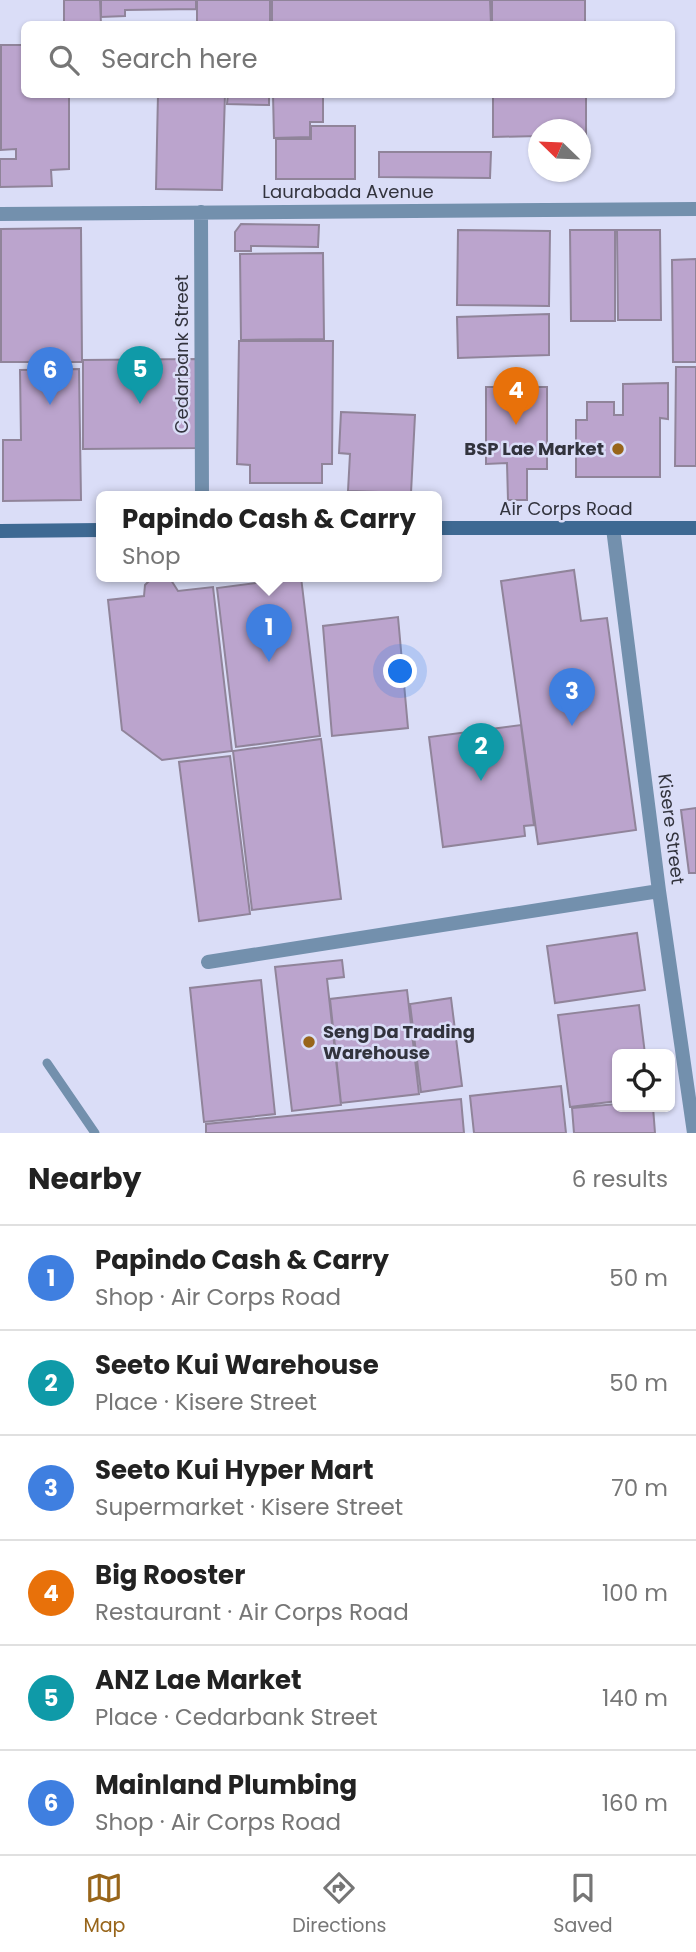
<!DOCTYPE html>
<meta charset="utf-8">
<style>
:root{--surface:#fff;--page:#f2f2f2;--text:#222;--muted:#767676;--line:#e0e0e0;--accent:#98651a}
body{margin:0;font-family:Poppins,sans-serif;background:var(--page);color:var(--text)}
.controls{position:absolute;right:21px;bottom:21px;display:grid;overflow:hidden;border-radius:10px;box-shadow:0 2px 5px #0004}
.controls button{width:63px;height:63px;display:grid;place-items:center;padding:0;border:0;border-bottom:2px solid var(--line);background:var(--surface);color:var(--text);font:35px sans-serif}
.compass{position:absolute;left:528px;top:119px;width:63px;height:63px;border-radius:50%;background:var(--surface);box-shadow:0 2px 5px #0004;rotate:293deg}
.you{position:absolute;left:401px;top:672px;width:24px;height:24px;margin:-18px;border:5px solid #fff;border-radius:50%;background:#1a73e8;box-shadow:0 0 0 10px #1a73e833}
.badge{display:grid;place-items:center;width:46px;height:46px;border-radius:50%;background:var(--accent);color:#fff;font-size:23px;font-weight:700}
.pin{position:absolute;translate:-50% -58px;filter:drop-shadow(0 2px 4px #0008)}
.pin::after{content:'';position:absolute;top:37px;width:24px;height:21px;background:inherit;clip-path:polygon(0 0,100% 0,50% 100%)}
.popup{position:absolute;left:96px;top:491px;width:346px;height:91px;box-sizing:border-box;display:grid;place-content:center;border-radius:10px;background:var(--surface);filter:drop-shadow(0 2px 5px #0005);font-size:23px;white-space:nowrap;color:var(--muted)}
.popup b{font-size:26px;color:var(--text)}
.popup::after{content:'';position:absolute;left:50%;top:100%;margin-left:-14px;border:14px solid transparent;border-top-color:var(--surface)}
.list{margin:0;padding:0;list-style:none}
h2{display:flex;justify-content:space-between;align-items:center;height:91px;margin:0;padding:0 28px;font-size:30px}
h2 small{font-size:23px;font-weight:400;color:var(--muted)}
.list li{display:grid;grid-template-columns:46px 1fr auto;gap:21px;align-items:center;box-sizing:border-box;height:105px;padding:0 28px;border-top:2px solid var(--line)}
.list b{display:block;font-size:26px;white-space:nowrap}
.list p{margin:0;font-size:23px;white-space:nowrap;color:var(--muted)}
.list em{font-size:23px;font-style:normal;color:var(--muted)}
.icon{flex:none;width:38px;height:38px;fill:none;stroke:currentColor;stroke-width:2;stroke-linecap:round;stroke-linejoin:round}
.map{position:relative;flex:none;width:696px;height:1133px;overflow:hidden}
.search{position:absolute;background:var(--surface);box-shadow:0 2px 5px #0004;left:21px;right:21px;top:21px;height:77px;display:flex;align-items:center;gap:18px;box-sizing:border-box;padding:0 24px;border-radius:10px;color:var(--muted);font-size:26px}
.sheet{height:721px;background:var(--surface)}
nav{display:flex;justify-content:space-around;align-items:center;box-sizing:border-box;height:98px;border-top:2px solid var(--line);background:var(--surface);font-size:19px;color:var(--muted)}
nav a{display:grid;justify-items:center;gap:4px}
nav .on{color:var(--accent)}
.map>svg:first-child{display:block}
.building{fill:#bba4cd;stroke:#90849a;stroke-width:2}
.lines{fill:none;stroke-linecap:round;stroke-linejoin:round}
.lane{stroke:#7390ad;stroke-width:9}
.street{stroke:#7390ad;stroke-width:14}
.secondary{stroke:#3e6993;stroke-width:14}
.poi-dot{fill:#98651a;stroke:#daddf7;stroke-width:2.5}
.labels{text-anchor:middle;stroke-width:5;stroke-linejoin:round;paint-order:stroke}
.street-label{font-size:18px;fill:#32333d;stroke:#daddf7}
.poi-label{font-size:18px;font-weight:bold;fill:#32333d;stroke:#daddf7;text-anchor:end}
</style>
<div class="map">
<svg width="696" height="1133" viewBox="0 0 696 1133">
<rect width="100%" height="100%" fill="#daddf7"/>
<!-- building -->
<path class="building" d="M64 0H100L101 24H64Z
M101 0H196V9L125 10V16L101 17Z
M197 0H270V24H197Z
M272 0H490L491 24H272Z
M492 0H585V24H492Z
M1 45H24V94H69V169L51 170 52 186 0 187V159H16V149L1 150Z
M158 94H225L222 190 156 189Z
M228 94H269V105L227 104Z
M273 94H323V122H310V137L274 138Z
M493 94H586V136H580V130H538V136L493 137Z
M311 126H355V179H276V139H311Z
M379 152H491L490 178 379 177Z
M241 224 319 225 318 247 251 246V251H235V232Z
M81 228 82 362H1V229Z
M458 230 550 231 549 306 457 305Z
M570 230H615V321H571Z
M617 230H660L661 320H618Z
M323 253 324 339 241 340 240 254Z
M696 259V362H673L672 260Z
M549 314V355L458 358 457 317Z
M239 341H333L332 464H322V483H250V465L237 464Z
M197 359 198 448 83 449V360Z
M676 367H696V466H675Z
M79 369 81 500 3 501V440H21L20 370Z
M668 383V419L660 418V477H576V420H587V402H614V415H623V384Z
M486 387H547V469H527V500H508L507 463 486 464Z
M341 412 415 415 411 493 348 491 350 454 339 453Z
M574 570 581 621 607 618 636 830 538 844 501 581Z
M160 577 171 580 178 591 213 587 232 751 162 760 122 730 108 600 144 596 145 585 151 579Z
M301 577 320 736 236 747 217 588Z
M398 617 408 728 332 736 323 626Z
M521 725 534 825 524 826 525 836 443 847 429 737Z
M321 739 341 899 252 910 233 751Z
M230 756 250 914 199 921 179 762Z
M696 808V873H689L681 810Z
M637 933 645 990 555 1003 547 946Z
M342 960 344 977 327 979 341 1105 292 1111 275 967Z
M261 980 275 1114 204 1122 190 988Z
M407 990 419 1094 341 1103 330 999Z
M451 998 462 1086 421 1092 410 1004Z
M639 1005 645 1054H617V1101L570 1107 558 1015Z
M561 1086 566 1133H474L470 1096Z
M461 1099 464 1133H206V1124Z
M617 1104V1107H653L655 1133H574L572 1108Z"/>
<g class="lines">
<!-- lane -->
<path class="lane" d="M47 1063 95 1133"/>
<!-- street -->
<path class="street" d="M201 212 202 496
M0 214 696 209
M613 528 659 891 694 1133
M208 962 659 891"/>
<!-- secondary -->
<path class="secondary" d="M437 528H696
M0 531 101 530"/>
</g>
<!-- markers -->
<g class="poi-dot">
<circle cx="618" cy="449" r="7"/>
<circle cx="309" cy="1042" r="7"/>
</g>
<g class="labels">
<!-- street labels -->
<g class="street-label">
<text x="348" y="198">Laurabada Avenue</text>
<text transform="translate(182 354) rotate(-90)" y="6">Cedarbank Street</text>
<text x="566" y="515">Air Corps Road</text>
<text transform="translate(671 829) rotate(83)" y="6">Kisere Street</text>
</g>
<!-- poi labels -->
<g class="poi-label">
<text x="604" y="455">BSP Lae Market</text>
<text x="323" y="1038" text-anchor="start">Seng Da Trading<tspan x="323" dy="21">Warehouse</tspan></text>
</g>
</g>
</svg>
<div class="controls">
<button><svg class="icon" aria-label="locate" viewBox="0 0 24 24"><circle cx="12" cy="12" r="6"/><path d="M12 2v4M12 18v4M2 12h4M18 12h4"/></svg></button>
</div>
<svg class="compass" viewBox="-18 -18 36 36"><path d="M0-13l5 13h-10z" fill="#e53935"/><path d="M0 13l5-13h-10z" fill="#767676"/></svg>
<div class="you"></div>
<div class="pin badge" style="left:269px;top:662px;background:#3f7fe0">1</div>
<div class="popup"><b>Papindo Cash &amp; Carry</b>Shop</div>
<div class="pin badge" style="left:481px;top:781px;background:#0f9aa8">2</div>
<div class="pin badge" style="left:572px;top:726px;background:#3f7fe0">3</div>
<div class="pin badge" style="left:516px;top:425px;background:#e8710a">4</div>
<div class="pin badge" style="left:140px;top:404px;background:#0f9aa8">5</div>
<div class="pin badge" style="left:50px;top:405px;background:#3f7fe0">6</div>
<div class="search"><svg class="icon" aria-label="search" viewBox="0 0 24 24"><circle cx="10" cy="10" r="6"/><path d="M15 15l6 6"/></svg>Search here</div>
</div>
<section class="sheet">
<h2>Nearby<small>6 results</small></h2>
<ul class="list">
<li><span class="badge" style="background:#3f7fe0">1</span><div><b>Papindo Cash &amp; Carry</b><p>Shop · Air Corps Road</p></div><em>50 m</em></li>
<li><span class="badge" style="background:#0f9aa8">2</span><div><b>Seeto Kui Warehouse</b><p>Place · Kisere Street</p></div><em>50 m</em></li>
<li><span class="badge" style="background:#3f7fe0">3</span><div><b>Seeto Kui Hyper Mart</b><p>Supermarket · Kisere Street</p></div><em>70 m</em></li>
<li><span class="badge" style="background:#e8710a">4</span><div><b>Big Rooster</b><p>Restaurant · Air Corps Road</p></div><em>100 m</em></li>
<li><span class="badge" style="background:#0f9aa8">5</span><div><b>ANZ Lae Market</b><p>Place · Cedarbank Street</p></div><em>140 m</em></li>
<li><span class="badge" style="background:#3f7fe0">6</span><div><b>Mainland Plumbing</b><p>Shop · Air Corps Road</p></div><em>160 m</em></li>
</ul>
</section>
<nav>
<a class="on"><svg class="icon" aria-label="map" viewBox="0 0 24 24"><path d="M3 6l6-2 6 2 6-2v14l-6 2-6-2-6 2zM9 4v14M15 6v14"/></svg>Map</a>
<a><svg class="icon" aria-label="directions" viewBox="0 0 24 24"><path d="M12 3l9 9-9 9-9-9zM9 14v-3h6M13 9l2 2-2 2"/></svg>Directions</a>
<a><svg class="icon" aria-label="saved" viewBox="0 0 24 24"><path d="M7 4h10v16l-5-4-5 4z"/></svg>Saved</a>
</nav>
